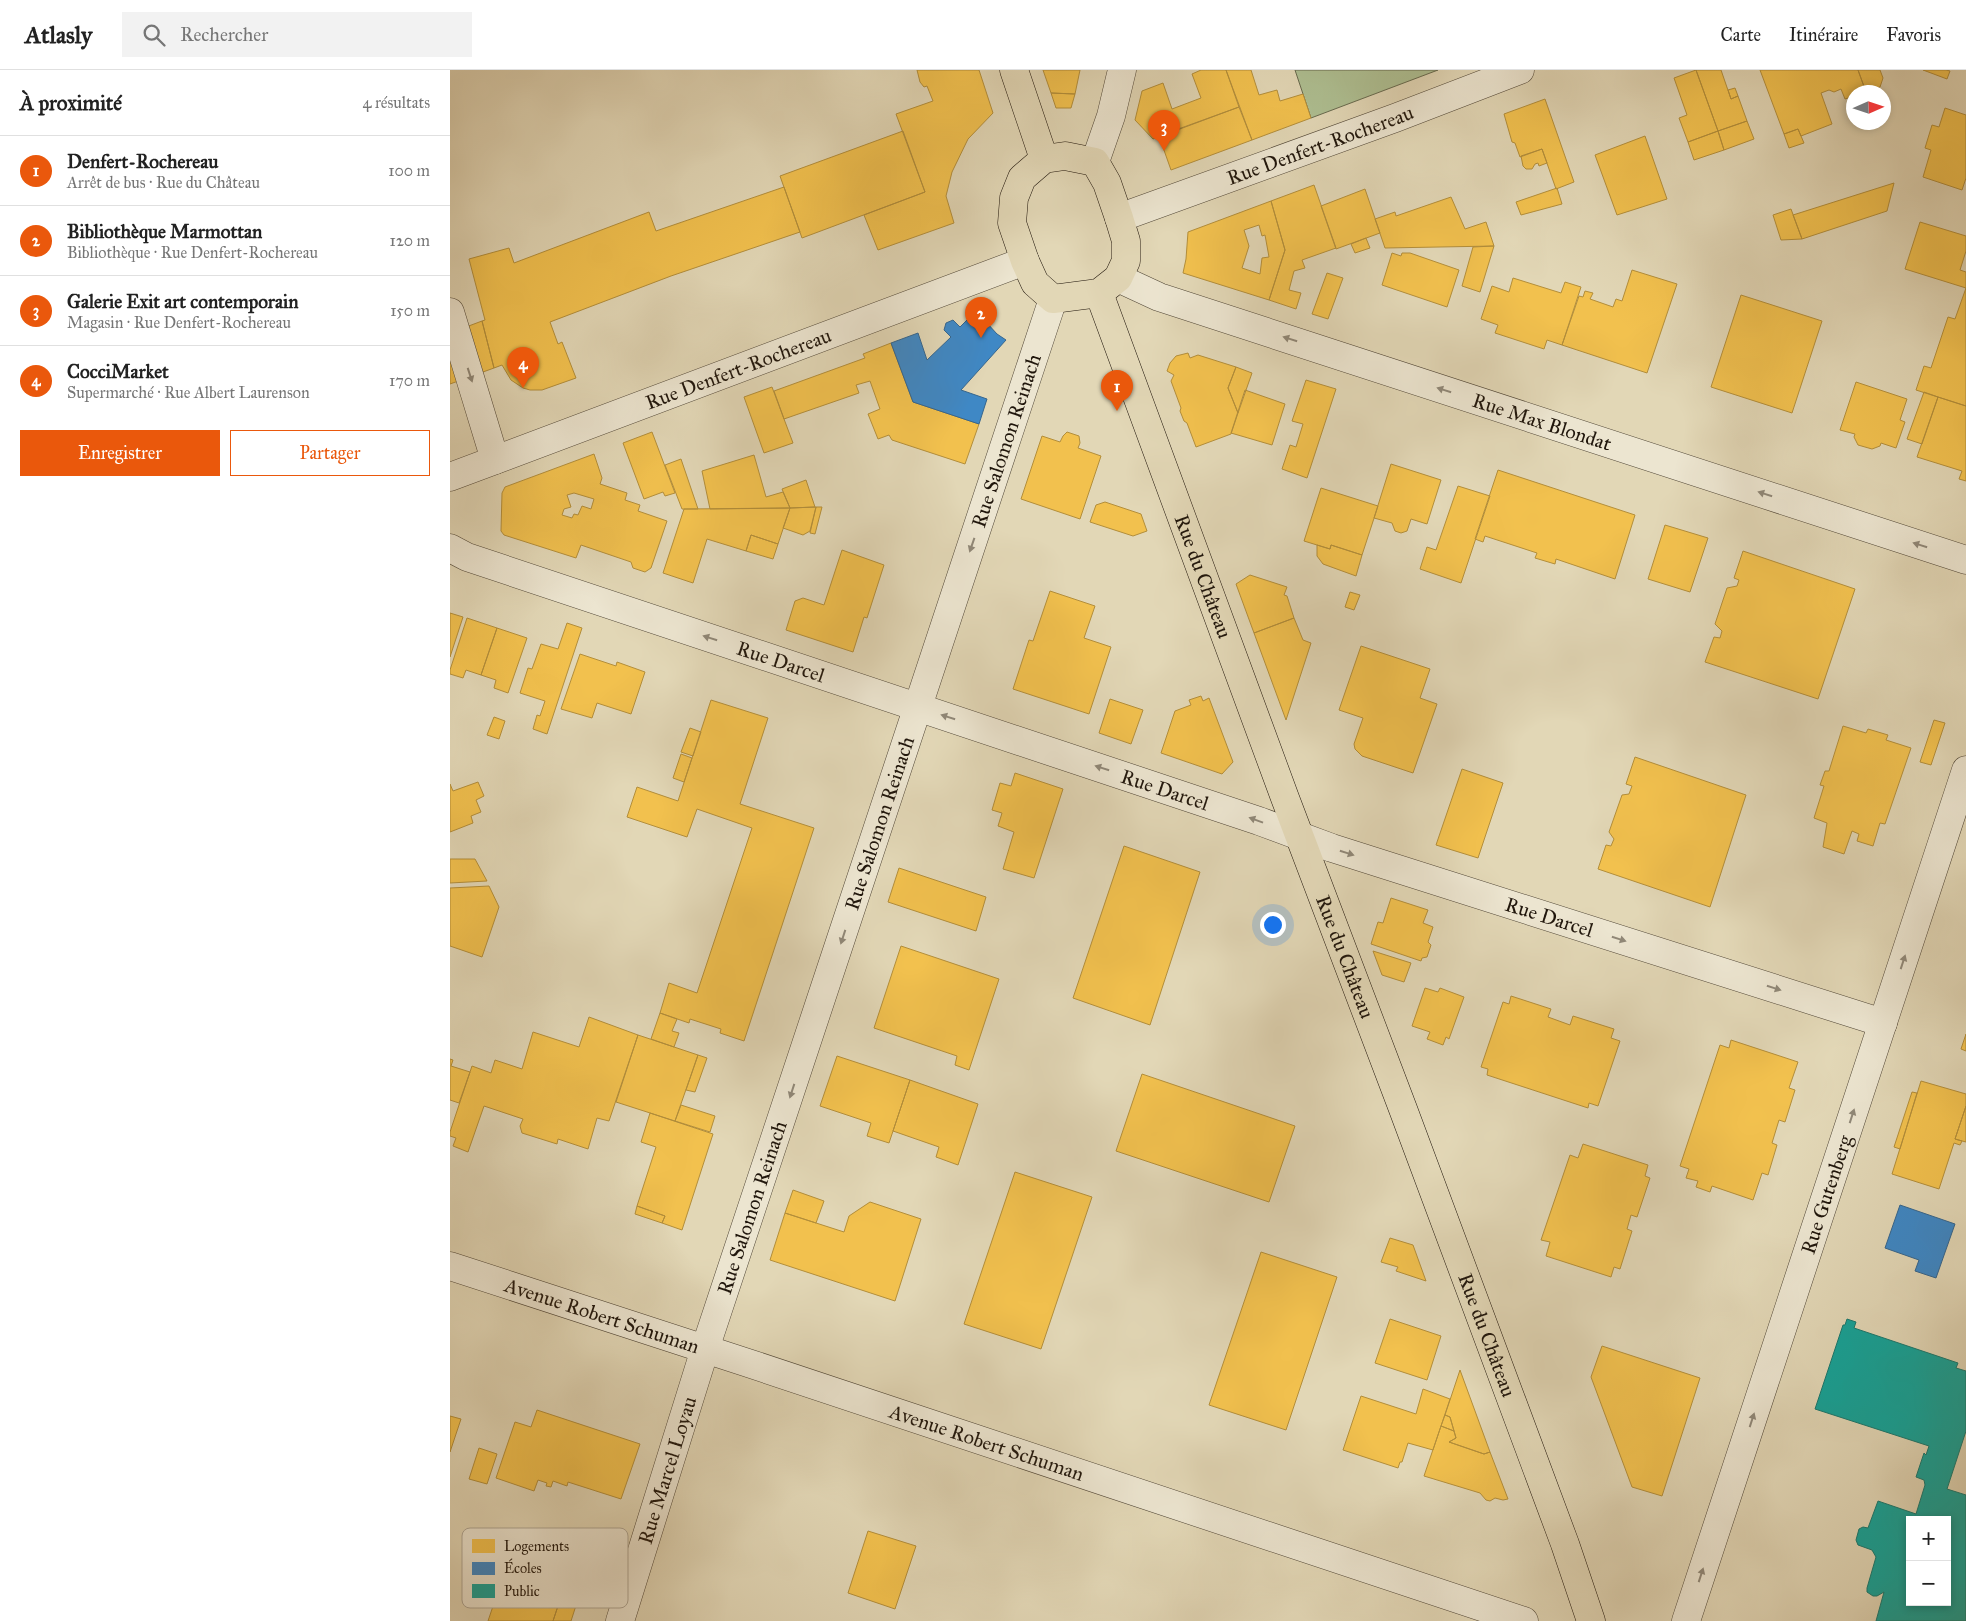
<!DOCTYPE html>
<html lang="fr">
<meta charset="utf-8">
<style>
:root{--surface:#fff;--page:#f2f2f2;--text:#222;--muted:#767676;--line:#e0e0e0;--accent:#ea580c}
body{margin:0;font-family:"IM FELL Great Primer",serif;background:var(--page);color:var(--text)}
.controls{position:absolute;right:15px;bottom:15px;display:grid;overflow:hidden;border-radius:0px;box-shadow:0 2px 8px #0003}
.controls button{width:45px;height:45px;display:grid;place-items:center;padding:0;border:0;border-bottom:1px solid var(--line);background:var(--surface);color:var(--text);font:25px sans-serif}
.compass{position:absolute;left:1396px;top:15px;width:45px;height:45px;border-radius:50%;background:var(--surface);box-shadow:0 2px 8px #0003;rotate:87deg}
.you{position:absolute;left:822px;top:854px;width:18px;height:18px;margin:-12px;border:4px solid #fff;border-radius:50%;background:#1a73e8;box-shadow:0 0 0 8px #1a73e833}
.badge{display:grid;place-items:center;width:32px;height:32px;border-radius:50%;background:var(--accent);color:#fff;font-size:16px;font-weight:700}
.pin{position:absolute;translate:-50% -41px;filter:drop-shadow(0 1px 2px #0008)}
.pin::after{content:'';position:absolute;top:26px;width:18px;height:15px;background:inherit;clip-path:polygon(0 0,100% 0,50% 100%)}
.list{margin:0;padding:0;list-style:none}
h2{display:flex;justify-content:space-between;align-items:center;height:65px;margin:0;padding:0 20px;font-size:21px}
h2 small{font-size:16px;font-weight:400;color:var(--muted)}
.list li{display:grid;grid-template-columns:32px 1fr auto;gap:15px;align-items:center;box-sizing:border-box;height:70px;padding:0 20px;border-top:1px solid var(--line)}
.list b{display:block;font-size:19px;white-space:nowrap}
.list p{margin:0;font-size:16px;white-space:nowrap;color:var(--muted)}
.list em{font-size:16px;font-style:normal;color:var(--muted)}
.actions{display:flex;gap:10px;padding:15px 20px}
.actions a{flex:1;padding:11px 0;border:1px solid var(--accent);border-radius:0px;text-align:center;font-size:18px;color:var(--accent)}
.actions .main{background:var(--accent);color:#fff}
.icon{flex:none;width:28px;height:28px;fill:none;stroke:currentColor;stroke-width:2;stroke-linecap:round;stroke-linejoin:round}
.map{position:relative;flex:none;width:1516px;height:1551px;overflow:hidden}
header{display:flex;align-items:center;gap:30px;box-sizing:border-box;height:70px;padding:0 25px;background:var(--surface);border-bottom:1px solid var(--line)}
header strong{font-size:24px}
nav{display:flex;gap:28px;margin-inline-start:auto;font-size:18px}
.search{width:350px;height:45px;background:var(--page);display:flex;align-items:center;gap:12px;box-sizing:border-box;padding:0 18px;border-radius:0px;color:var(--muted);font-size:19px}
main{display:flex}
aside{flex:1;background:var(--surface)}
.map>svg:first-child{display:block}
.green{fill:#aebf92;stroke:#676a4f}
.homes{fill:#f2c14e;stroke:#b38e3a;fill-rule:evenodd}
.schools{fill:#3f88c5;stroke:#36668e}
.public{fill:#17a398;stroke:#1a796e;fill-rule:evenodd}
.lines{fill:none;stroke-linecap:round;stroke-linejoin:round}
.minor-casing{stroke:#504636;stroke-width:29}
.major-casing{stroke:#20160c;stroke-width:29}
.minor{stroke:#ece5d0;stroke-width:28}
.major{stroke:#e2d7b6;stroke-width:28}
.oneway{fill:#908878}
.labels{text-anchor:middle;stroke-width:5;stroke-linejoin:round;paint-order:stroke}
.street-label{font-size:20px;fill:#20160c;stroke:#ece5d0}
.key{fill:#ece5d0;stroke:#afa795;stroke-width:1}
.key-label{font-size:14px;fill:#20160c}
</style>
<header>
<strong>Atlasly</strong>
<div class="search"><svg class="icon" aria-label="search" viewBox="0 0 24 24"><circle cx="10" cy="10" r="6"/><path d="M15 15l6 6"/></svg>Rechercher</div>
<nav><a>Carte</a><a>Itinéraire</a><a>Favoris</a></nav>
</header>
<main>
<aside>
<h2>À proximité<small>4 résultats</small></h2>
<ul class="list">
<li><span class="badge">1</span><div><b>Denfert-Rochereau</b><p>Arrêt de bus · Rue du Château</p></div><em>100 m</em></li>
<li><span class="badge">2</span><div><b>Bibliothèque Marmottan</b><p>Bibliothèque · Rue Denfert-Rochereau</p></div><em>120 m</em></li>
<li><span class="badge">3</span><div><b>Galerie Exit art contemporain</b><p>Magasin · Rue Denfert-Rochereau</p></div><em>150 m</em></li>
<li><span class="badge">4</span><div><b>CocciMarket</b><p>Supermarché · Rue Albert Laurenson</p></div><em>170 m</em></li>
</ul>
<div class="actions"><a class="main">Enregistrer</a><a>Partager</a></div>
</aside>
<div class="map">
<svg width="1516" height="1551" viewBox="0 0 1516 1551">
<rect width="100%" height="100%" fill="#e2d7b6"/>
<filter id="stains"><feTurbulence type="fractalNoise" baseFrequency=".004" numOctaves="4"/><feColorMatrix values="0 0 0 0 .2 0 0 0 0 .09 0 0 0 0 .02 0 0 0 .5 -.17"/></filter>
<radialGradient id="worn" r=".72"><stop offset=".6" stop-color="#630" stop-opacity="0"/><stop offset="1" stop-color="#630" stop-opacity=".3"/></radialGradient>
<!-- green -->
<path class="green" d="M845 0H988L861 48Z"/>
<!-- homes -->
<path class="homes" d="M467 0H529L543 43 518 69 502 102 496 126 504 153 428 180 414 145 475 122 446 44 483 31 477 16 474 17 470 12Z
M593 0H630L625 24 601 23Z
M751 0H776L789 37 703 69 685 50 692 21 713 13 722 39 751 28 742 4Z
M776 0H801L809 25 827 20 830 31 853 24 861 48 802 70Z
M1246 0H1271L1281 29 1288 26 1297 51 1268 61Z
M1246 0 1268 61 1238 72 1229 48 1237 45 1224 8Z
M1310 0H1408L1416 22H1404V26L1395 29 1391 19 1384 22 1379 20 1371 23 1382 54 1351 66 1348 59 1334 64Z
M1408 0H1430L1433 8 1430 17 1416 22Z
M1473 0H1496L1500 1 1497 9Z
M1285 18 1288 26 1281 29 1278 20Z
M601 23 625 24 621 38H606Z
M1095 29 1124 112 1106 119 1092 79 1070 87 1065 73 1062 72 1054 44Z
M789 37 802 70 721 100 709 66Z
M1495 38 1516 45V108L1512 120 1473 107 1481 80 1475 78 1482 55 1489 57Z
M1297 51 1304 69 1274 80 1268 61Z
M1348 59 1354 73 1339 78 1334 64Z
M453 61 475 122 352 168 330 106Z
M1268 61 1274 80 1244 90 1238 72Z
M1195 66 1217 129 1167 145 1145 85Z
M1092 79 1097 93 1089 96 1088 93 1085 94 1082 99H1076L1073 96 1071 86Z
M1444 113 1437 141 1352 169 1343 145Z
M864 115 886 178 852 190 855 198 844 201 839 220 851 223 846 239 819 230 835 180 821 131Z
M334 117 350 162 221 206 100 252 108 274 112 272 126 308 92 320H80L73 318 61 310 52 295 44 298 32 251 35 250 19 189 59 178 64 193 199 142 206 161Z
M1107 118 1112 134 1071 145 1066 132Z
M915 119 930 163 886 179 871 136Z
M1001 127 1015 159 1036 152 1044 176 935 178 925 149 945 142 946 146Z
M821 131 835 180 819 230 733 203 736 189 738 162ZM809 155 812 166 815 165 819 187 812 188 810 204 792 198 799 176 794 160Z
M1341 139 1352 169 1331 170 1323 145Z
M1470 152 1516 166V181L1510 200 1516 202V336L1466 320 1474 296 1481 298 1498 247 1505 249 1516 218 1455 199Z
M916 168 920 178 905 183 901 174Z
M1044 176 1030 222 1012 216 1023 177Z
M942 183 951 186 952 183H960L1009 200 997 237 932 215Z
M1182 200 1227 214 1197 303 1112 275 1129 226 1133 227 1135 221 1143 223 1140 229 1163 237 1166 229 1172 231Z
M877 203 893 208 878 249 862 244Z
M1063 208 1111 223 1115 212 1131 217 1112 275 1097 270 1094 279 1045 263 1048 255 1031 249 1042 216 1059 222Z
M1291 225 1372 251 1342 343 1261 317Z
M32 251 44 298 0 314V263Z
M441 273 463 332 529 354 515 394 442 370 439 365 428 369 418 344 430 339 420 311 406 315 409 323 334 349 324 321 415 288 413 284Z
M738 283 740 288 748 285 786 297 778 318 788 343 781 364 746 377 737 353 734 351 730 341 731 338 721 311 724 305 717 301 720 293 726 286Z
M786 297 802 303 788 343 778 318Z
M856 310 886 319 857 408 832 399 840 375 846 377 853 354 842 351Z
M1406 312 1457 329 1450 350 1455 352 1446 378 1431 373 1430 376 1422 379 1408 375 1404 367 1405 364 1390 360Z
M322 317 343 373 314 383 294 327Z
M795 320 835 334 822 375 781 363Z
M1474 322 1488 327 1472 374 1457 369Z
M1488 327 1516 336V411L1509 409 1512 401 1467 387Z
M202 362 225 423 215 426 213 422 194 429 173 373Z
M617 362 629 366 630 373 628 378 651 386 630 449 571 429 592 366 610 372 613 366Z
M144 384 152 408 150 414 177 423 175 430 190 435 188 441 217 451 201 498 195 502 183 498 181 492 131 475 126 488 54 465 51 461 52 423 55 417ZM124 423 144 429 141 439 132 436 128 445 124 444 122 448 112 445 114 439 121 437 117 425Z
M304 385 316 427 333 422 340 438 260 439 252 401Z
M231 389 248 439H232L215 395Z
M941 394 991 410 977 454 961 449 957 461 951 463 945 461 942 453 924 448Z
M1048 400 1185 445 1165 509 1106 489 1105 494 1085 488 1087 483 1035 466 1033 472 1025 469Z
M356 410 365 437 340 438 332 419Z
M1008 416 1040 426 1011 513 970 499 977 477 986 480Z
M871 418 928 436 912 485 881 475 880 479 854 471Z
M655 432 691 444 697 461 683 466 640 452 646 435Z
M366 437H372L365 464 360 463Z
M366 437 360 461 353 465 333 458 340 438Z
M340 438 328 474 301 465 296 481 257 469 243 513 213 503 234 439Z
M1215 455 1258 468 1240 522 1198 509Z
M301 465 328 474 323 489 296 481Z
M867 475 880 479 881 475 912 485 906 506 873 494 867 486Z
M392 480 434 495 417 548 414 547 403 582 336 560 345 531 353 528 374 535Z
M1293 481 1405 519 1368 629 1255 592 1264 567 1270 568 1272 561 1265 554 1277 518 1287 516 1289 510 1284 508Z
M800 505 837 517 834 525 837 526 844 548 804 563 786 514Z
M600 521 645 536 634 568 661 577 639 644 563 619 579 570 583 571Z
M900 522 910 525 904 540 895 537Z
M0 543 13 547 0 587Z
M17 548 47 558 31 605 16 600 13 608 0 604V600Z
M844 548 853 570 861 573 836 650 804 563Z
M117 553 132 558 97 664 83 659 87 645 90 646 95 631 70 623 78 598 82 599 91 574 108 579Z
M47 558 77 568 58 623 44 618 46 610 31 605Z
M911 576 980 599 970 628 987 634 963 703 912 686 905 679 904 674 913 648 889 640Z
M130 584 166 596 167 592 195 602 181 644 147 633 142 648 111 639Z
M751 626 753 631 759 628 783 692 772 704 711 683 725 641 741 635 739 630Z
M660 629 693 640 681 674 649 663Z
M261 630 318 648 290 734 364 758 294 971 270 963 271 959 240 949 239 953 210 943 219 913 247 923 302 758 247 739 237 767 177 747 187 717 228 731Z
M44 647 55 651 49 669 37 665Z
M1484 650 1495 653 1481 695 1470 692Z
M1393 656 1416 663 1418 659 1438 665 1436 670 1461 678 1435 754 1430 753 1423 776 1407 771 1409 764 1402 761 1394 784 1373 777 1377 753 1364 748 1374 716 1370 715 1375 701H1379Z
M240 658 251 662 243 686 231 682Z
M231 684 242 688 234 712 223 708Z
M1185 687 1296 725 1260 837 1148 799 1156 775 1161 776 1164 769 1159 762 1172 725 1179 724 1182 716 1176 714Z
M1012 699 1053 713 1028 788 986 775Z
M565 703 613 719 584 808 553 799 564 762 548 756 552 743 542 740 550 713 561 716Z
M28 712 34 726 26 730 31 742 21 746 23 753 0 762V714L3 721Z
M674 776 750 802 700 955 623 928Z
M0 789H25L37 811 0 813Z
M449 798 536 827 526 861 438 832Z
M39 816 49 837 32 887 0 876V818Z
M941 828 978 840 973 853 983 857 978 872 981 875 977 887 972 888 971 891 921 874 928 852 933 853Z
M451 876 549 909 519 1000 505 995 507 986 424 958Z
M923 881 961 893 954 912 932 905Z
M975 918 988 922 990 918 1014 927 999 969 996 967 993 975 977 969 980 962 962 956Z
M1061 926 1101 939 1098 947 1120 955 1123 946 1164 959 1161 968 1170 971 1148 1036 1139 1033 1138 1038 1037 1005 1038 999 1031 997 1053 932 1059 934Z
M210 943 227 949 222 961 229 963 224 977 201 969Z
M139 947 188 965 159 1051 147 1048 138 1079 108 1069 107 1074 72 1063 70 1056 73 1049 34 1036 18 1082 3 1076 6 1068 0 1066V1062L22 996 41 1003 45 990 72 999 83 962 129 977Z
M1516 964V981L1511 979Z
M188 965 248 985 225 1051 166 1032Z
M1281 970 1348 992 1339 1018 1345 1020 1335 1052 1329 1050 1322 1073 1327 1075 1318 1105 1312 1103 1303 1130 1262 1116 1260 1122 1246 1117 1248 1111 1236 1108 1239 1099 1230 1096 1270 975 1279 978Z
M248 985 257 988 245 1022 236 1020Z
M387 986 460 1010 439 1073 417 1066 421 1053 370 1036Z
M0 989 3 990 1 996 20 1002 9 1033 0 1030Z
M692 1004 845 1056 819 1132 666 1081Z
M460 1010 528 1034 508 1095 486 1087 489 1077 443 1061Z
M1471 1011 1516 1024V1036L1505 1069 1512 1071 1510 1075 1504 1073 1489 1119 1442 1104Z
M1462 1022 1467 1023 1450 1079 1444 1077Z
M231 1035 265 1046 260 1062 225 1051Z
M1516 1036V1072L1505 1069Z
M200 1043 263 1064 232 1160 212 1153 215 1146 187 1136 206 1077 191 1072Z
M1133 1074 1198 1095 1195 1106 1200 1108 1187 1147 1181 1145 1177 1159 1182 1161 1170 1199 1164 1197 1161 1207 1096 1186 1100 1172 1091 1170 1120 1085 1128 1088Z
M565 1102 642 1127 591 1279 514 1254Z
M343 1120 374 1131 366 1153 335 1143Z
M420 1132 471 1149 445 1231 320 1190 335 1143 394 1162 399 1146Z
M187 1136 215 1146 212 1153 185 1144Z
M940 1168 963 1175 976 1211 946 1201 948 1197 931 1192Z
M811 1182 887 1207 836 1360 759 1335Z
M940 1249 991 1266 977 1310 925 1293Z
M1152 1276 1250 1308 1212 1426 1182 1417 1141 1307Z
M1010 1300 1040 1382 1034 1384 999 1372 1006 1368 1000 1347 995 1345Z
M973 1319 1000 1329 983 1380 958 1373 952 1392H950L948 1398 893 1380 911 1326 966 1344Z
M87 1340 190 1374 171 1429 118 1412 117 1416 103 1411 101 1417 96 1416 97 1413 88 1410 84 1421 46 1408 65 1352 81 1357Z
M995 1345 1000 1347 1004 1361 991 1356Z
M0 1346 11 1349 0 1382Z
M991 1356 1004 1361 1006 1368 999 1372 1034 1384 1040 1382 1058 1429 1053 1430 1045 1428 1040 1431 1036 1430 1030 1423 974 1406Z
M29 1378 47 1384 37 1414 19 1409Z
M418 1461 466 1476 445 1539 398 1523Z
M68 1462 107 1475 108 1471 117 1474 116 1478 126 1481 103 1551H38Z
M114 1518 130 1523 121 1551H103Z"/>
<!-- schools -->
<path class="schools" d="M526 241 547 264 556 270 511 320 537 329 529 354 463 332 441 273 468 263 477 290 501 267 494 260 496 253 503 250 510 257Z
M1450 1135 1505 1154 1486 1208 1465 1201 1469 1190 1435 1178Z"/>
<!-- public -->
<path class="public" d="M1397 1249 1406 1252 1404 1258 1508 1293 1506 1298 1516 1301V1361L1497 1419 1516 1425V1551H1426L1434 1522 1427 1526H1423L1417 1522V1518L1426 1487 1422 1480 1408 1475 1406 1470 1409 1459 1413 1457 1418 1458 1428 1431 1466 1444 1475 1415 1474 1410 1466 1407 1474 1383 1476 1385 1479 1376 1365 1339 1393 1255H1395ZM1460 1450H1497V1532H1460V1523L1458 1522 1460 1517Z"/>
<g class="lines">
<!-- minor casing -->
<g class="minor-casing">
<g id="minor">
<path d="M645 92 661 46 672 0"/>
<path id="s1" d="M669 148 945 48 1070 0"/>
<path id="s2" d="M668 208 709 227 1516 490"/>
<path d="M0 242 45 390"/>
<path id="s3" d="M0 407 575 191"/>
<path id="s4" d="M0 478 17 487 809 751 882 778 1433 953"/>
<path id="s5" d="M0 1196 298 1293 1074 1551"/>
<path id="s6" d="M170 1551 255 1279 603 229"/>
<path id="s7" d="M1236 1551 1516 700"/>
</g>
</g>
<!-- major casing -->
<g class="major-casing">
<g id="major">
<path d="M564 0 594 89"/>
<path d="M615 86 645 92 657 113 669 148 676 171V191L668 208 649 223 603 229 585 213 575 191 562 153 564 128 572 108 594 89Z"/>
<path id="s8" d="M649 223 835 728 953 1039 1115 1474 1141 1551"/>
</g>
</g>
<!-- minor -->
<use href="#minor" class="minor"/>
<!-- major -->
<use href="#major" class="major"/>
</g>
<!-- one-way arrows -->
<defs><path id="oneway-solid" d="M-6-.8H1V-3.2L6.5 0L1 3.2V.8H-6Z" transform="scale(1.25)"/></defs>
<g class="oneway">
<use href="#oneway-solid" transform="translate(840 269) rotate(-162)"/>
<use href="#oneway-solid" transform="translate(20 305) rotate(72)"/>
<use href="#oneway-solid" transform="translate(994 320) rotate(-162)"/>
<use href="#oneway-solid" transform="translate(1315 424) rotate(-162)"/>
<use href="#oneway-solid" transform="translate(522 475) rotate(109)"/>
<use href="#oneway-solid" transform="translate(1470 475) rotate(-162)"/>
<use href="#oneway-solid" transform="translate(260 568) rotate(-162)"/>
<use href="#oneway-solid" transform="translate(498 647) rotate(-162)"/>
<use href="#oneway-solid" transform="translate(652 698) rotate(-162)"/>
<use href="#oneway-solid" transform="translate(806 750) rotate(-160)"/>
<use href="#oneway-solid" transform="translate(897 783) rotate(18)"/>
<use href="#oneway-solid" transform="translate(393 867) rotate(108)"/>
<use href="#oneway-solid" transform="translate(1169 869) rotate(18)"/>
<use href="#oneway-solid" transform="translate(1453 892) rotate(-72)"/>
<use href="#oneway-solid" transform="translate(1324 918) rotate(18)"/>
<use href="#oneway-solid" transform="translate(342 1021) rotate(108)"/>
<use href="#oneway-solid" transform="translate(1402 1046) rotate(-72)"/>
<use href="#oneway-solid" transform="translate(1302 1350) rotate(-72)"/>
<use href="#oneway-solid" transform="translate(1251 1505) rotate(-72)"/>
</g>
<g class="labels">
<!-- street labels -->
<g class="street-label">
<text dy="7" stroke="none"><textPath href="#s1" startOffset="214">Rue Denfert-Rochereau</textPath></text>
<text dy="7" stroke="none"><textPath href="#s3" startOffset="308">Rue Denfert-Rochereau</textPath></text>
<text dy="7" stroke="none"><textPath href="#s2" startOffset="448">Rue Max Blondat</textPath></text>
<text dy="7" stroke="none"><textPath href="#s6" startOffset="1242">Rue Salomon Reinach</textPath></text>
<text dy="7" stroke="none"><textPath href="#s8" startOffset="302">Rue du Château</textPath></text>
<text dy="7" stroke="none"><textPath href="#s4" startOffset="350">Rue Darcel</textPath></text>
<text dy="7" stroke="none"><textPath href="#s4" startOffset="755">Rue Darcel</textPath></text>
<text dy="7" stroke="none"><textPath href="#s6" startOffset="839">Rue Salomon Reinach</textPath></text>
<text dy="7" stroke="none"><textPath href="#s4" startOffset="1160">Rue Darcel</textPath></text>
<text dy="7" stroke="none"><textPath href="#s8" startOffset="708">Rue du Château</textPath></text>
<text dy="7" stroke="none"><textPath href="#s7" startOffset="449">Rue Gutenberg</textPath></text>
<text dy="7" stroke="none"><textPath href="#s6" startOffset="434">Rue Salomon Reinach</textPath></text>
<text dy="7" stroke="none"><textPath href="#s5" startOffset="160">Avenue Robert Schuman</textPath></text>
<text dy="7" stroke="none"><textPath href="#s8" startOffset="1112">Rue du Château</textPath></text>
<text dy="7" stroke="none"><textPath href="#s5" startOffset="565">Avenue Robert Schuman</textPath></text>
<text dy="7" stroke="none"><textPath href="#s6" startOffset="158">Rue Marcel Loyau</textPath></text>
</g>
</g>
<!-- legend -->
<rect x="12" y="1458" width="166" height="80" rx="8" class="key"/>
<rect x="22" y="1469" width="23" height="14" fill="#f2c14e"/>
<rect x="22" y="1492" width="23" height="13" fill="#3f88c5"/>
<rect x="22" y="1514" width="23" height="14" fill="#17a398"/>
<g class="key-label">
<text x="54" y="1481">Logements</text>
<text x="54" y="1503">Écoles</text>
<text x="54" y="1526">Public</text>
</g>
<rect width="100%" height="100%" filter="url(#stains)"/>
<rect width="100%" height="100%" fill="url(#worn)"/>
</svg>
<div class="controls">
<button>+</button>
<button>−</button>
</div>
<svg class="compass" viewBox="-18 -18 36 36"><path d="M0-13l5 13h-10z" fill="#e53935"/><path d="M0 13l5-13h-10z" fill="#767676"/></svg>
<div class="you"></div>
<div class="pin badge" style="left:667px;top:341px">1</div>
<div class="pin badge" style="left:531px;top:268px">2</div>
<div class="pin badge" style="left:714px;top:81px">3</div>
<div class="pin badge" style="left:73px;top:318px">4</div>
</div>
</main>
